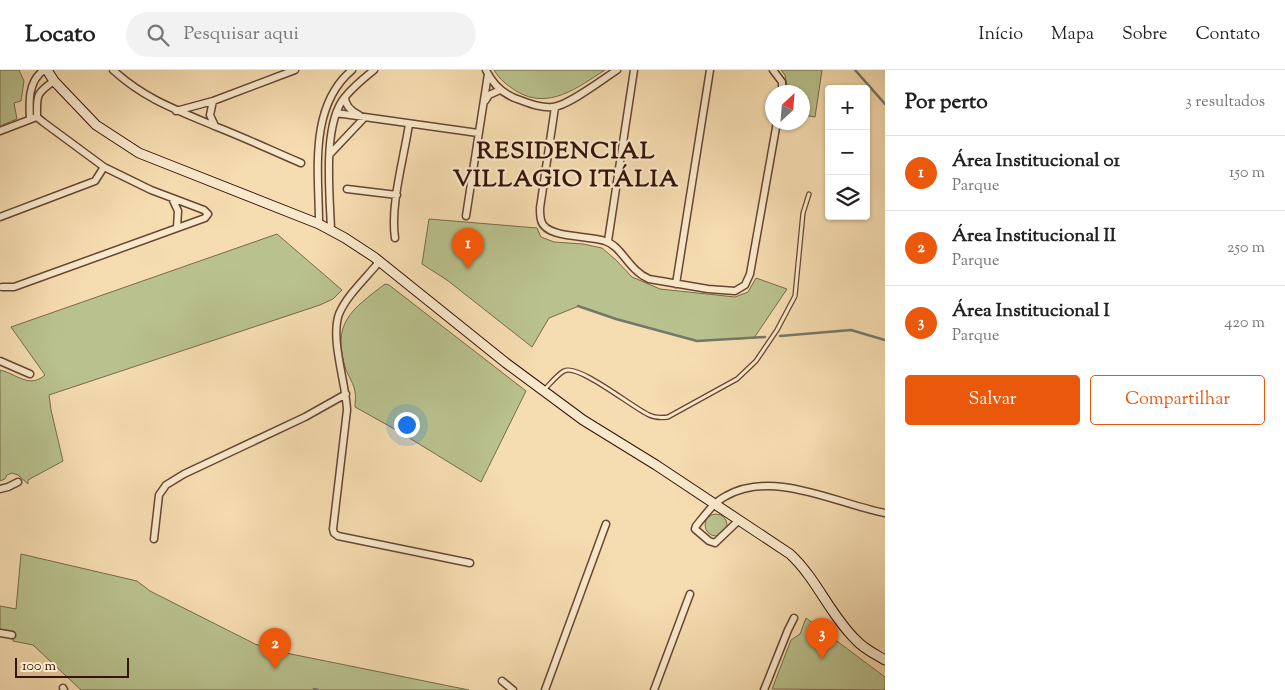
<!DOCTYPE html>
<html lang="pt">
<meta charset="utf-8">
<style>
:root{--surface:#fff;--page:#f2f2f2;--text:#222;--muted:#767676;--line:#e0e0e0;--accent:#ea580c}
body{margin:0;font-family:"Sorts Mill Goudy",serif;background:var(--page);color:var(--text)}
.controls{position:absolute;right:15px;top:15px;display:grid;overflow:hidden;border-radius:5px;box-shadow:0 1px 4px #0004}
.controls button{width:45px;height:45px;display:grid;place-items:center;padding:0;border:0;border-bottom:1px solid var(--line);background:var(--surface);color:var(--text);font:25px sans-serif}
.compass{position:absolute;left:765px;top:15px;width:45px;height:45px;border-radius:50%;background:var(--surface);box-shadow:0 1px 4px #0004;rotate:26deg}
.scale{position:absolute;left:15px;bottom:12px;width:114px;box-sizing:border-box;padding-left:5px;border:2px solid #361307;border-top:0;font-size:14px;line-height:18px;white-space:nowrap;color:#361307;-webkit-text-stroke:4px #f9e9cc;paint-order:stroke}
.you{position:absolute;left:406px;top:354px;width:18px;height:18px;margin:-12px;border:4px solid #fff;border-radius:50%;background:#1a73e8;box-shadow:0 0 0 8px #1a73e833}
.badge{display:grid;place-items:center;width:32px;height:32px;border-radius:50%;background:var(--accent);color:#fff;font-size:16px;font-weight:700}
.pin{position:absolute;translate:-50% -41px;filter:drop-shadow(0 1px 2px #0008)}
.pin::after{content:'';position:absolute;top:26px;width:18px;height:15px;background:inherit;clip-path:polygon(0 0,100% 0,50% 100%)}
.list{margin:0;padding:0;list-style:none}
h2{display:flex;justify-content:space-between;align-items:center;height:65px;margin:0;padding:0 20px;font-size:21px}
h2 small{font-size:16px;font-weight:400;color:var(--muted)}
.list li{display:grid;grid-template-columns:32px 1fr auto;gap:15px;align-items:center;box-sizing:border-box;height:75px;padding:0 20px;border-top:1px solid var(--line)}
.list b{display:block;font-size:19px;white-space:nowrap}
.list p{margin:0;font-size:16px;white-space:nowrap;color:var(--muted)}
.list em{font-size:16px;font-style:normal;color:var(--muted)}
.actions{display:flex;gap:10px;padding:15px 20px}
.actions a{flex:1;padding:11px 0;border:1px solid var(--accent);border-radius:5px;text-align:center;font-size:18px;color:var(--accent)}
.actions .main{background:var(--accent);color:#fff}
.icon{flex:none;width:28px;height:28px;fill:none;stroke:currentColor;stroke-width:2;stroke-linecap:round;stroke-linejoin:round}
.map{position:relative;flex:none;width:885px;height:620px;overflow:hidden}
header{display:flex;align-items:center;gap:30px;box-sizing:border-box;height:70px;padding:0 25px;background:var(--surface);border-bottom:1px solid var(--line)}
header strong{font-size:24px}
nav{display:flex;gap:28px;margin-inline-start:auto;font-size:18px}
.search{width:350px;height:45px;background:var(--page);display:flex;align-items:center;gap:12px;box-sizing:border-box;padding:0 18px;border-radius:28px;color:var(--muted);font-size:19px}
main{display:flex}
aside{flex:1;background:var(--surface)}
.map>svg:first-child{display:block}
.green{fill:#b9c28e;stroke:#786a4a}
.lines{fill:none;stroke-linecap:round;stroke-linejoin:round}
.stream{stroke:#747868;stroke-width:2.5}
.lane-casing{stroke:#664632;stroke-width:5.5}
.street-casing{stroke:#664632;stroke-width:9}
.secondary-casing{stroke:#361307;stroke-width:11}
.lane{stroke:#f9e9cc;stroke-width:3}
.street{stroke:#f9e9cc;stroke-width:6}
.secondary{stroke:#f9e9cc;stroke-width:9}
.labels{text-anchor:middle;stroke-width:4.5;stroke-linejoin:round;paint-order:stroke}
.district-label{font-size:24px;font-weight:bold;letter-spacing:1px;fill:#361307;stroke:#f9e9cc}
</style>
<header>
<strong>Locato</strong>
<div class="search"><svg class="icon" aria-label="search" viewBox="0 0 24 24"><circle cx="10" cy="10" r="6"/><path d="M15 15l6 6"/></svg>Pesquisar aqui</div>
<nav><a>Início</a><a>Mapa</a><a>Sobre</a><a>Contato</a></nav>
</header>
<main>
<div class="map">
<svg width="885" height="620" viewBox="0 0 885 620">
<rect width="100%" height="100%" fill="#f6ddb1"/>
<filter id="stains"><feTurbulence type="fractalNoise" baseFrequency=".004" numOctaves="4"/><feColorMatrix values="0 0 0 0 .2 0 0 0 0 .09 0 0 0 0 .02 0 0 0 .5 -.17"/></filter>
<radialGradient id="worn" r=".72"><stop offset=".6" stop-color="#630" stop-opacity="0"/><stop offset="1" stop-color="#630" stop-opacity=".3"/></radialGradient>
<!-- green -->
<path class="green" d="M0 0H19L24 11 21 31 14 33 17 49 0 56Z
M494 0H605C578 17 549 41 516 21 507 15 500 10 494 0Z
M781 0H822L815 47 803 45 802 22H788L785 5Z
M429 149 537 158 541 167 554 172 583 174 602 178 616 190 632 207 660 219 735 227 748 222 756 208 787 219 754 268 697 271 616 249 579 236 549 248 532 277 447 210 422 194Z
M277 164 342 220 333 229 320 235 49 325 51 340 63 391 28 410V414L18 405 12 403 7 405 5 409 0 411V300C17 304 29 319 45 305L11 257Z
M385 214 389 215 526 321 481 412 398 361 355 337C355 332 356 326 355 322 354 314 349 307 346 300 331 253 351 240 385 214Z
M705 455a11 11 0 1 1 22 0a11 11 0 1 1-22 0Z
M21 484 137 511 150 521 255 574 276 581 469 620H81L33 575 13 571 14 562 0 559V536L16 539Z
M806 548 885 607V620L772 619 791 570 800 564Z"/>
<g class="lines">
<!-- stream -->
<path class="stream" d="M855 0 885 34
M578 236 616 249 697 271 765 267
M780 266 851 260 885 270
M314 619 318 620"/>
<!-- lane casing -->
<g class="lane-casing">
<path id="lane" d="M544 320C550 314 557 305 564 301 578 293 633 338 649 345 655 348 661 348 668 347L737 309 756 291 777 260 795 226 803 143 809 124"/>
</g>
<!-- street casing -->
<g class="street-casing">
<path id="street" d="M113 0C146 30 177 40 217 57 245 68 273 81 301 93
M486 0C493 15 504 25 520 30 531 34 541 38 553 37 568 36 603 9 617 0
M773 0 782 12V22
M345 27C345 36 351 41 359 45
M213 31 210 45 215 56
M485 31 489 25 500 20
M555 37 540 138C540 141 540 146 541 150 545 169 589 165 605 171 622 176 628 200 649 209L708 219 735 221 745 215 750 204 777 52
M176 41 213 31 295 0
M336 43 478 63
M30 49C29 32 28 11 44 0
M0 61 34 48
M330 84 364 48
M347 119 397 125
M172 128 178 141 177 157
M466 146 488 4
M0 147 95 111 104 97
M319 154C319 103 308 37 352 0
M331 160C330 125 322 54 345 27 353 17 364 8 374 0
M395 168C390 135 404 88 409 54
M608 171 634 0
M379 192C366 208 347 225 339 244 330 269 346 313 347 340L333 459 334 463 338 466 470 493
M676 214 710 0
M2 217H14L205 148 208 144 204 140 151 120 104 97 43 52 37 47C37 26 35 24 54 11
M0 291 30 304
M0 419 8 417 18 412
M738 451 715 473 709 471 695 459 696 456C705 445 714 432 726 426 774 399 837 434 885 443
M154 469 159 425 166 415 184 404 305 347 346 324
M0 563 12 565
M502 611 513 620
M63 618 64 620
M545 620 606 454
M654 620 690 524
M764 620 788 560 794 548"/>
</g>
<!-- secondary casing -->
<g class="secondary-casing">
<path id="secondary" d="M47 0 54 11 96 55 139 83 319 154 345 168 374 187 506 293 583 350 656 395 790 484C817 509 830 545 856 570 864 579 875 584 885 590"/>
</g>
<!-- lane -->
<use href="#lane" class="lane"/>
<!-- street -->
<use href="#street" class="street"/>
<!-- secondary -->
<use href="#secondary" class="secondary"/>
</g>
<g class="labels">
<!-- district labels -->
<g class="district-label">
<text x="566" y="88">RESIDENCIAL<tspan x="566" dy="28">VILLAGIO ITÁLIA</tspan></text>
</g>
</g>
<rect width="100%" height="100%" filter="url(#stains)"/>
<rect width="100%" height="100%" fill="url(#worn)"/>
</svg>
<div class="controls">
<button>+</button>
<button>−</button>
<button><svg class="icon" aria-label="layers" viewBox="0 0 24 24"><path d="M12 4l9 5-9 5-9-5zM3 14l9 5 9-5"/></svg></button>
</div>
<svg class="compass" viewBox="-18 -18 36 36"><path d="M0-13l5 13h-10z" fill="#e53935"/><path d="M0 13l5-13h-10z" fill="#767676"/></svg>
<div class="scale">100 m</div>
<div class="you"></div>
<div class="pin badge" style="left:468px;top:199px">1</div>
<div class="pin badge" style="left:275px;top:599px">2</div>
<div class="pin badge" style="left:822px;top:589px">3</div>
</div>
<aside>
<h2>Por perto<small>3 resultados</small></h2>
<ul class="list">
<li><span class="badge">1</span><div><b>Área Institucional 01</b><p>Parque</p></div><em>150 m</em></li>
<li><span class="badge">2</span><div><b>Área Institucional II</b><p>Parque</p></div><em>250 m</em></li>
<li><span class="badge">3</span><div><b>Área Institucional I</b><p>Parque</p></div><em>420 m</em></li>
</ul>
<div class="actions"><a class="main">Salvar</a><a>Compartilhar</a></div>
</aside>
</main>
